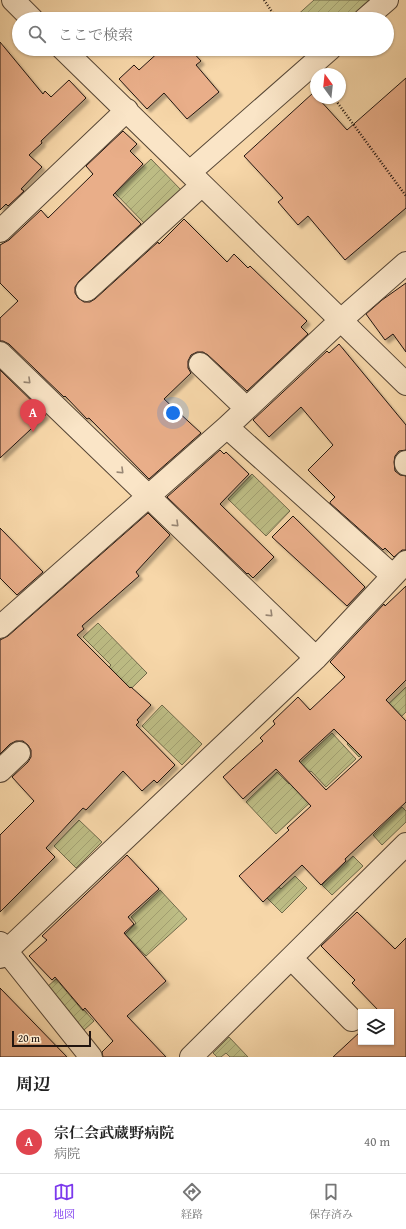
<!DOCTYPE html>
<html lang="ja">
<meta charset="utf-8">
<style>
:root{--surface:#fff;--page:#f2f2f2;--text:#222;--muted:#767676;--line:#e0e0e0;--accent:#7c3aed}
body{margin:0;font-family:"Gentium Book Plus","Noto Serif JP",serif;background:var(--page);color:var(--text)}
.controls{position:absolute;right:12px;bottom:12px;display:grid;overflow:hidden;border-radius:0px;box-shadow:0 1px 3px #0004}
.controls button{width:36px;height:36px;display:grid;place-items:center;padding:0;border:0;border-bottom:1px solid var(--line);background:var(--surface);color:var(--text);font:20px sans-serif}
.compass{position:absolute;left:310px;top:68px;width:36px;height:36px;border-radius:50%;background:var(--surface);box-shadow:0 1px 3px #0004;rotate:345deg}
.scale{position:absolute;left:12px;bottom:10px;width:79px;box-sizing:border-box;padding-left:4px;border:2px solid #211510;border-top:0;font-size:11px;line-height:14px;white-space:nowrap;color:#211510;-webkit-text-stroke:3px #fae5c7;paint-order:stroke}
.you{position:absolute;left:173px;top:413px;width:14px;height:14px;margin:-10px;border:3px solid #fff;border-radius:50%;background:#1a73e8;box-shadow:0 0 0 6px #1a73e833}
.badge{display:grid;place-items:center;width:26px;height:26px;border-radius:50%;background:var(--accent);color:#fff;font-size:13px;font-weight:700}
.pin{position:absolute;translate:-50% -33px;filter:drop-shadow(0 1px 2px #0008)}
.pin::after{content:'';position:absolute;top:21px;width:14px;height:12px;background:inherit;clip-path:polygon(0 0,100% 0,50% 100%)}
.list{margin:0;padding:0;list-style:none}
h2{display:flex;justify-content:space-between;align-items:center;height:52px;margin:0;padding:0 16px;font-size:17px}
h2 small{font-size:13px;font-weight:400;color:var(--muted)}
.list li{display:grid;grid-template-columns:26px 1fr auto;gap:12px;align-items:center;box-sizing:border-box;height:64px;padding:0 16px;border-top:1px solid var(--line)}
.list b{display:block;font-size:15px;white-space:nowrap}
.list p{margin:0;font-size:13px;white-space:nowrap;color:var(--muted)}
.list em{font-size:13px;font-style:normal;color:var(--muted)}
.icon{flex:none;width:22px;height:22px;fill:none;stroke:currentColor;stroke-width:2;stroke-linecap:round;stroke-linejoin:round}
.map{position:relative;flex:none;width:406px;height:1057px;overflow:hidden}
.search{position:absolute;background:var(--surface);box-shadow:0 1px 3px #0004;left:12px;right:12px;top:12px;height:44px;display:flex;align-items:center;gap:10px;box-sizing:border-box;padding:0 14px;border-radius:22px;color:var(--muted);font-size:15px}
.sheet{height:116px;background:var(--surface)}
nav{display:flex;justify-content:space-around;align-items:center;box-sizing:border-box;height:56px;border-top:1px solid var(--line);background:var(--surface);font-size:11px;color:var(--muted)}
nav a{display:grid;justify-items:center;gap:2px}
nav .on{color:var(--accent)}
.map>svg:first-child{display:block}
.garden{fill:url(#garden-furrows);stroke:#706a4b}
.building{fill:#e9ae89;stroke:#211510;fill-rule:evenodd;filter:url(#shadow)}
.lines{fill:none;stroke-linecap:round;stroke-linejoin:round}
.minor-casing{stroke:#564636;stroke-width:24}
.path{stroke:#211510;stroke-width:2.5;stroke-dasharray:1 2;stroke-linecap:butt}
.minor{stroke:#fae5c7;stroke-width:22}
.oneway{stroke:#988775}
</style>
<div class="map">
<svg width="406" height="1057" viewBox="0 0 406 1057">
<defs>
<pattern id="garden-furrows" width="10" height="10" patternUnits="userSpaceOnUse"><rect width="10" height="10" fill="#bebe86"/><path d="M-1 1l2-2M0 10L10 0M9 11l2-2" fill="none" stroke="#a3a273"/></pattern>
<filter id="shadow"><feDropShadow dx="3.5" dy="3.5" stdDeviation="1" flood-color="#0004"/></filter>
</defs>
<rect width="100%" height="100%" fill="#f7d7a9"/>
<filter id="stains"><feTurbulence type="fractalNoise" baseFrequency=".005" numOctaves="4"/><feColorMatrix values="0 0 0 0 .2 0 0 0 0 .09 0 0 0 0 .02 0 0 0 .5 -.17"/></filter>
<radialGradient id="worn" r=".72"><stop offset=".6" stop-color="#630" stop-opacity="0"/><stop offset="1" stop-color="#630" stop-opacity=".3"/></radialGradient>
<!-- garden -->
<path class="garden" d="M314 0H369L348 19H293Z
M151 159 182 191 146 225 115 193Z
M252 474 290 511 266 536 228 499Z
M98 623 147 673 83 736 105 672 111 665 83 637Z
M406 687V712L359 757 347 744Z
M162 705 202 744 182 765 142 726Z
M332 733 356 759 326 787 311 771 301 779 292 770Z
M277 772 289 784 296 778 315 798 276 834 246 802Z
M402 807 406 811V822L382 845 373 835Z
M79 820 102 842 76 868 54 846Z
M353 856 363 866 332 895 322 885Z
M295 876 307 888 282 913 266 897 277 886 281 889Z
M160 890 187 919 146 956 125 934 136 923 131 917Z
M56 979 83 1011 84 1010 94 1021 84 1030 47 987Z
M229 1037 248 1057H230L226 1053 221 1057H217L213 1053Z"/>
<!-- building -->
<path class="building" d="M0 42 43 94 45 91 51 97 69 80 86 98 41 141 42 143 29 155 42 167 21 189 24 191 8 206 6 204 0 210Z
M162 49H190L201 61 196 65 219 92 187 119 164 93 147 109 119 79 134 65 139 70Z
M406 78V208L345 260 308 216 298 225 278 202 283 198 244 156 313 93 316 98H318L347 130Z
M123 131 137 144 130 151 143 164 113 195 141 224 79 281 75 287V293L78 298 84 302H90L95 299 158 242 159 244 184 219 227 262 234 254 248 268 250 266 307 321 301 327 308 334 247 391 208 355 203 352H197L191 355 188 361V368L191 373 164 399 201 433 149 479 89 418 87 419 65 396 64 397 9 344 3 341H0V318L18 301 0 283V245L9 240 41 210 48 218 93 174 86 166Z
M406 283V352L393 334 385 340 366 314 382 300Z
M339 344 406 425V450L399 451 395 456 394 462 395 471 400 475 406 476V550H402L394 557 385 548 383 550 330 503V502L335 497 308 470 333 445 301 407 269 437 253 420 327 351 329 353Z
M0 370 46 415 0 458Z
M220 450 224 454 226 452 249 474 220 504 274 557 253 578 248 573 247 574 167 497Z
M148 513 170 535 136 572 139 576 82 626 84 629 77 635 130 688 131 687 151 705 137 720 139 722 136 725 175 765 157 783 154 780 142 791 123 771 86 810 83 808 46 848 55 857 0 912V835L34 801 12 777 28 762 31 757V750L28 745 23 741H16L10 744 0 754V640L8 636Z
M293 516 365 587 347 606 272 537Z
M0 528 43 572 17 595 0 578Z
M406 586V680L386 700 406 721V802L345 859 346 861 321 885 302 865 263 902 239 876 289 830 287 828 311 806 276 769 243 799 223 777 263 741 260 738 275 724 273 721 298 697 310 710 345 677 330 662 384 604 385 606ZM334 729 362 757 326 790 299 761Z
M127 855 159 889 128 917 134 924 124 933 166 981 127 1016 166 1057H103L102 1052 113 1041 85 1008 83 1010 55 977 52 980 29 956 47 940 42 936Z
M357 912 395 949 406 938V1057H333L361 1031V1042H391V1012H380L352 983 355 980 321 946Z
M0 988 67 1057H0Z"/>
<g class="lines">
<!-- minor casing -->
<g class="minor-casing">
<path id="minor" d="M13 0 32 19
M365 19 387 0
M63 49 406 384
M190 172 330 49
M0 231 127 110
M87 290 202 185
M0 353 316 658
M200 364 246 408
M227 427 393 576
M406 462V464
M0 627 227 427 341 320 406 263
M0 771 19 753
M0 943 91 1057
M0 957 316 658 406 562
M291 958 352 1020
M191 1057 406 844"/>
</g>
<!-- path -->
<path class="path" d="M264 0 277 19
M334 98 406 196"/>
<!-- minor -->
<use href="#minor" class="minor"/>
</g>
<!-- one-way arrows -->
<defs><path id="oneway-chevron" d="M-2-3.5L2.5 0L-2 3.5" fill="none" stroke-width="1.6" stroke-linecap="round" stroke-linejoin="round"/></defs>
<g class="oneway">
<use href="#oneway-chevron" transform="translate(28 381) rotate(44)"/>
<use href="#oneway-chevron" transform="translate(121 471) rotate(44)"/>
<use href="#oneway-chevron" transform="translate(176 524) rotate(44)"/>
<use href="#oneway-chevron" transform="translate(270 614) rotate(44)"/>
</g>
<rect width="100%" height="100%" filter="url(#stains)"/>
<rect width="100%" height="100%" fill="url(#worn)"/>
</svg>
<div class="controls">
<button><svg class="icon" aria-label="layers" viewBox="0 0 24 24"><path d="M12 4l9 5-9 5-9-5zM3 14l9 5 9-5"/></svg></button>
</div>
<svg class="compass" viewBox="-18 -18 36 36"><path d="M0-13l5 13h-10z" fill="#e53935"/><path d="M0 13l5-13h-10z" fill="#767676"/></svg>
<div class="scale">20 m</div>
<div class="you"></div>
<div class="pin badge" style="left:33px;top:432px;background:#e0444e">A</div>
<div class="search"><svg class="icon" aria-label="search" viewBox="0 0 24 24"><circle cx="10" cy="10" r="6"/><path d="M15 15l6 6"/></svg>ここで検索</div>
</div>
<section class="sheet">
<h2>周辺<small></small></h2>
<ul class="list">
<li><span class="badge" style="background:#e0444e">A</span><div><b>宗仁会武蔵野病院</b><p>病院</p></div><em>40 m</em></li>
</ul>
</section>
<nav>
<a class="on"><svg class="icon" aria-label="map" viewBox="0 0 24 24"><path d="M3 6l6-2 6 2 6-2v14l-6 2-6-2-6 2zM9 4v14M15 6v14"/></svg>地図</a>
<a><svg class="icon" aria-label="directions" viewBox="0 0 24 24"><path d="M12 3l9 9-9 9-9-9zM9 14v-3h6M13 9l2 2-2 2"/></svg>経路</a>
<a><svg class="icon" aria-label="saved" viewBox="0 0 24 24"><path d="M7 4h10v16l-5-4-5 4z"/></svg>保存済み</a>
</nav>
